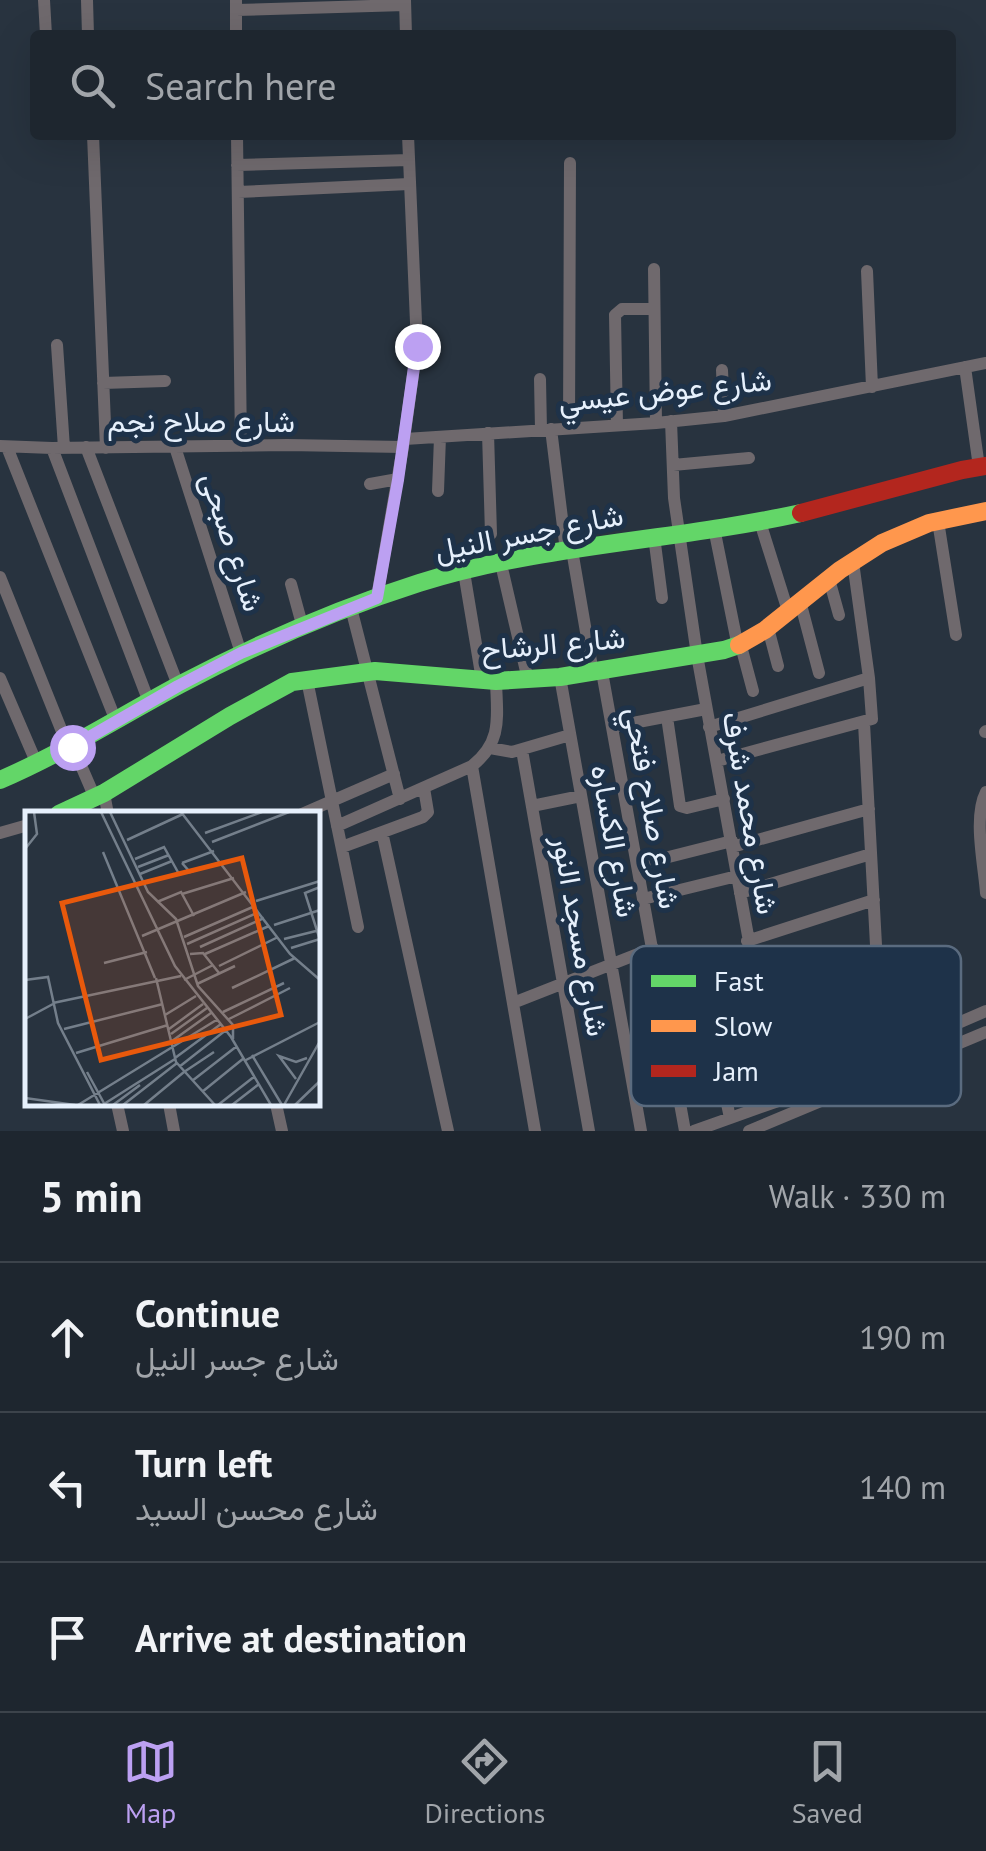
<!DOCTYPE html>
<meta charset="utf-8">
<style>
:root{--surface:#1e262f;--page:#262e37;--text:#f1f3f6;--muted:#a1a5aa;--line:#3c434b;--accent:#bca0f2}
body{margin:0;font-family:"PT Sans",Vazirmatn,sans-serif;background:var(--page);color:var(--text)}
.stop{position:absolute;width:30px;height:30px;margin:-22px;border:8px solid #bca0f2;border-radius:50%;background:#fff}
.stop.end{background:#bca0f2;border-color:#fff;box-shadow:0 2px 10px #0008}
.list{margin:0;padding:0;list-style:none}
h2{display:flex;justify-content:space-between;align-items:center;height:130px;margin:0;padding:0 40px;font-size:42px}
h2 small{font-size:32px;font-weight:400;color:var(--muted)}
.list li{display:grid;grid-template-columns:65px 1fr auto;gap:30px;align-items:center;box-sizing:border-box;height:150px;padding:0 40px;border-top:2px solid var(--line)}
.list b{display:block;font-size:38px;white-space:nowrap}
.list p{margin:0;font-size:32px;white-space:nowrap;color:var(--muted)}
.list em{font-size:32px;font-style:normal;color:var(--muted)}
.icon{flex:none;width:55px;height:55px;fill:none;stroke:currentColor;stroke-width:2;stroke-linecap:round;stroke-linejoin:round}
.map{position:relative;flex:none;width:986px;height:1131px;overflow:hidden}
.search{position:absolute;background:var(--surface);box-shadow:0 10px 40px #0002;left:30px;right:30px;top:30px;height:110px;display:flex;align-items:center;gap:25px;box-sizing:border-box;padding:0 35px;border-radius:10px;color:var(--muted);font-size:38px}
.sheet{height:580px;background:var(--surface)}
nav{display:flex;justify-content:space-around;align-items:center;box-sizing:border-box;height:140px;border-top:2px solid var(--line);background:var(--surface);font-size:28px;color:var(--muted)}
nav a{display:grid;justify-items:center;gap:5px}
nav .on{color:var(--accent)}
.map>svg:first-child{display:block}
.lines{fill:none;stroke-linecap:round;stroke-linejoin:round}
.street{stroke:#6f696d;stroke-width:12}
.fast{stroke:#63d668;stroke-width:18}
.slow{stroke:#ff974d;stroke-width:18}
.jam{stroke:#b3261e;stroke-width:18}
.route{stroke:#bca0f2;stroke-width:12}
.labels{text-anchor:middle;stroke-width:10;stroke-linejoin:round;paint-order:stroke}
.street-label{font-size:30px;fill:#e6f0fc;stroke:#1e3249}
.inset-road{fill:none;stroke:#747f8b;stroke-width:2.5}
.view{fill:#e8590c;fill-opacity:0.15;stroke:#e8590c;stroke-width:5}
.inset-edge{fill:none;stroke:#e6f0fc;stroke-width:5}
.key{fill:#1e3249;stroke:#5a6b7f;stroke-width:2.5}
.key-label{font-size:28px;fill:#e6f0fc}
</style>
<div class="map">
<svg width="986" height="1131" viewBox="0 0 986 1131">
<rect width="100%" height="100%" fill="#28333f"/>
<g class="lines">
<!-- street -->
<path class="street" d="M44 0 46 35
M87 0 88 35
M405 0 406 35
M236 10 405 5
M236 35V0
M93 135 106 448
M237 135 241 446
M237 165 409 160
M238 192 409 184
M654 269 656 423
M867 271 872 387
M57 345 64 448
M965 367 979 467
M722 370 724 416
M540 379 541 430
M103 383 165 381
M671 421 674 498 697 655 778 1101
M617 425 615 315 622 309H654
M569 427 570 163
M551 429 566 551
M488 433 491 534
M405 439 656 423 724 416 986 363
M0 446 52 448 287 445 403 447
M7 447 116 721
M86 447 178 685
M175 447 241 653
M52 448 149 702
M673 465 749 458
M370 484 398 479
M438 491 440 437
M938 521 956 635
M760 522 788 611
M714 528 738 647
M654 536 662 598
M572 550 593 673
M501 564 528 680
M464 572 482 680
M0 577 69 749
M829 579 839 615
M291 584 303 628
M377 597 403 447 417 346 408 135
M800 601 819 673
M351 608 400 799
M768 628 778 666
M741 646 753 691
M602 672 685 1131
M560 677 641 1131
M0 678 37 764
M307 680 358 927
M667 717 680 806 687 808 724 799
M864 723 882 1056
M612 727 706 709
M709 727 869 678
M985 732 986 731
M73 747 95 798
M490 748 512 752 570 735
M522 750 589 1131
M717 761 872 719 869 678 853 562
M472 766 535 1131
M986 792C973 817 984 865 986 893
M104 793 108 814
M532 806 581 796
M302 814 394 774
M337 826 472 766C503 741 497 717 496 681
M382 832 448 1131
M0 833 28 825
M342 847 423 817 428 812 424 788
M732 847 869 809
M637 865 732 841
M740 893 871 854
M643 899 737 876
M747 941 874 900
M698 963 730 1118
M938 969 941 1030
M756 989 877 953
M513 1003 653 948
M766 1039 879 1001
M117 1104 123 1131
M169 1104 174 1131
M276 1104 282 1131
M694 1131 778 1101 986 1011
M749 1131 986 1032"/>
<!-- fast -->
<path class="fast" d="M0 780C63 753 121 716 181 684 257 644 337 609 419 583 543 544 674 541 801 513
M59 814 104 793 230 716 292 682 375 671 496 681 560 677 724 650 739 645"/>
<!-- slow -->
<path class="slow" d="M739 645 765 630 840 570 882 543 929 523 986 511"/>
<!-- jam -->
<path class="jam" d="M801 513 962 470 986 466"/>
</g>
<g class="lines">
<!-- route -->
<path class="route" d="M72 747 178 686 241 653 377 598 398 480 417 346"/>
</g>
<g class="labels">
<!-- street labels -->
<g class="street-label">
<text transform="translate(665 391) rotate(-6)" y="10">شارع عوض عيسي</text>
<text x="201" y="432">شارع صلاح نجم</text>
<text transform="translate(529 533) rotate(-11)" y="10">شارع جسر النيل</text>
<text transform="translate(232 542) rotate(72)" y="10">شارع صبحى</text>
<text transform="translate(553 644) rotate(-5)" y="10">شارع الرشاح</text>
<text transform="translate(652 808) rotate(80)" y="10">شارع صلاح فتحي</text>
<text transform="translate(750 813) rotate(80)" y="10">شارع محمد شرف</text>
<text transform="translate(614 841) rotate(80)" y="10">شارع الكساره</text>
<text transform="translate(580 936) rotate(80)" y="10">شارع مسجد النور</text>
</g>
</g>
<!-- overview -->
<g transform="translate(25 811)">
<rect width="295" height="295" fill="#28333f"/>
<path class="inset-road" d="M76 1 150 155 206 226 246 294M85 1 123 81 151 108 173 175 208 214V228M156 1 265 143 295 169M180 22 237 1M102 29 158 3M187 31 264 1M0 38 12 23 9 1M78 41 130 167M110 48 139 36 154 63M157 52 165 61 197 51M157 52 189 40M113 56 144 44M115 63 147 50M157 83 209 67M231 90 295 70M132 91 156 81 169 105M249 114 295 99M117 125 221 81M159 126 230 95M259 128 291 120M295 129 280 82 295 76M162 133 234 101M175 136 239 107M266 137 295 128M165 143 178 142 194 162M180 143 244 115M79 152 122 141M194 155 253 126M131 167 151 251 190 294M0 169 23 166 33 212 75 294M159 169 188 154M172 173 210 155M207 177 270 147M28 192 156 165M198 201 259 172M140 204 171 185M0 208 28 193M204 208 265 177M39 218 138 193M144 218 178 193M146 223 182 197M147 230 186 202M51 242 143 214M227 244 257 294M150 247 196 213M221 249 295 211M154 256 201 219M62 261 80 294M159 261 189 241M271 268 254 245 271 251 282 247M167 270 212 235M177 281 219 247M0 287 50 294M79 293 150 248M53 294 193 208M88 294 115 274M98 294 152 252M119 294 159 261M193 294 230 265M207 294 234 273M259 294 295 230M270 294 295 270"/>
<path class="view" d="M217 47 256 204 76 249 37 92Z"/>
<rect width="295" height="295" class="inset-edge"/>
</g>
<!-- legend -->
<rect x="631" y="946" width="330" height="160" rx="15" class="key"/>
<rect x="651" y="975" width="45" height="12" fill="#63d668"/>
<rect x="651" y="1020" width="45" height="12" fill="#ff974d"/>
<rect x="651" y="1065" width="45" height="12" fill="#b3261e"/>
<g class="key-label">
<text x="714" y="991">Fast</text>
<text x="714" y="1036">Slow</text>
<text x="714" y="1081">Jam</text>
</g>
</svg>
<div class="stop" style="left:72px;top:747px"></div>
<div class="stop end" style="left:417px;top:346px"></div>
<div class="search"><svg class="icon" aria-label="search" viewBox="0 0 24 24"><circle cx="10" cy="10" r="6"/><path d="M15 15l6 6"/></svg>Search here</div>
</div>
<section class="sheet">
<h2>5 min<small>Walk · 330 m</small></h2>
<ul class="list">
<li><svg class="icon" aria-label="ahead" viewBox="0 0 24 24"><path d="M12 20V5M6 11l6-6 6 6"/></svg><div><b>Continue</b><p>شارع جسر النيل</p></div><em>190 m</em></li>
<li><svg class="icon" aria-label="left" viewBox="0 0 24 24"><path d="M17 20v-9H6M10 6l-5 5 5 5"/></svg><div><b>Turn left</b><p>شارع محسن السيد</p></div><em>140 m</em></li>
<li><svg class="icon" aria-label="arrive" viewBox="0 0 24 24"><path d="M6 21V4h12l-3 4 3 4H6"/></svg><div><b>Arrive at destination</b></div></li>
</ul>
</section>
<nav>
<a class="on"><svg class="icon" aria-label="map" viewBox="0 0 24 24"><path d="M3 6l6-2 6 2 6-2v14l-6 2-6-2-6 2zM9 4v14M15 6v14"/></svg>Map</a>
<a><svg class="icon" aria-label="directions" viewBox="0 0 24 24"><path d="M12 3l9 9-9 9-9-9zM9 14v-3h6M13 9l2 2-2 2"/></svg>Directions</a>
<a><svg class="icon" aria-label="saved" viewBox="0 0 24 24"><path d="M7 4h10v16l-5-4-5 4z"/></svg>Saved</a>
</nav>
